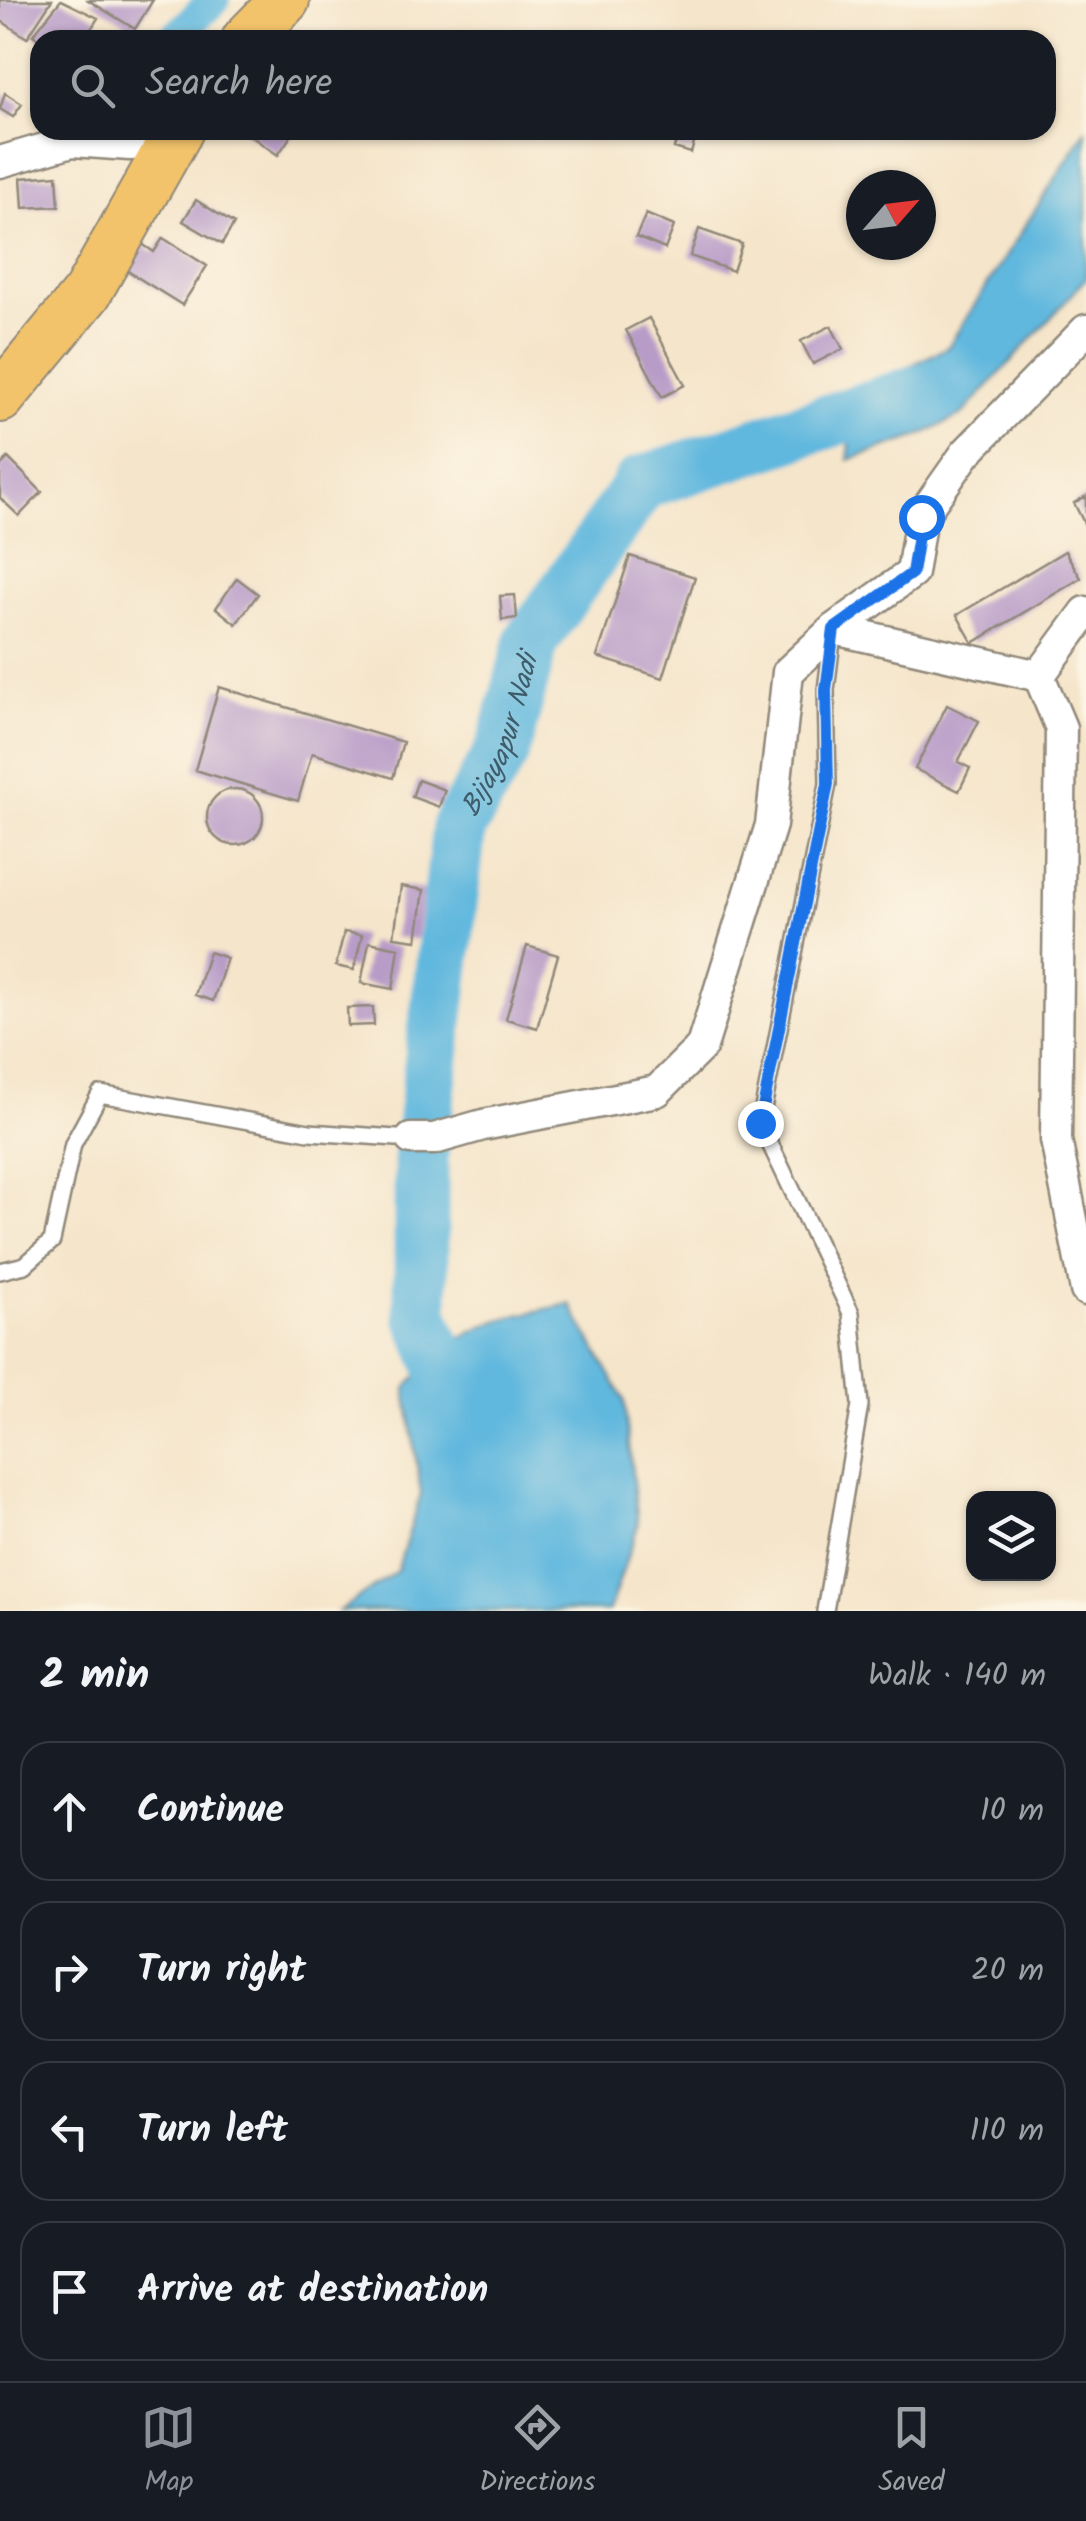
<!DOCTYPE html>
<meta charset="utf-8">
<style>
:root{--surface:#171b24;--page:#242831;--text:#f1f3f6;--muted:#9ea1a6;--line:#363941;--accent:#8c9099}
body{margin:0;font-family:Kalam,sans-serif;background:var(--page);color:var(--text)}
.controls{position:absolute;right:30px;bottom:30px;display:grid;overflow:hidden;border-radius:20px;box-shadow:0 2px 8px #0004}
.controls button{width:90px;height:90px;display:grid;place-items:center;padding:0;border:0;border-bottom:2px solid var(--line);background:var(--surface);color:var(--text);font:50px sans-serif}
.compass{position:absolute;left:846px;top:170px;width:90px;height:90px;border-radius:50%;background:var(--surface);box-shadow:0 2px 8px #0004;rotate:62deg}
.stop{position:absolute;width:30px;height:30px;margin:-22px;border:8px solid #1a73e8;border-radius:50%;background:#fff}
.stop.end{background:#1a73e8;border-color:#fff;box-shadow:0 2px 10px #0008}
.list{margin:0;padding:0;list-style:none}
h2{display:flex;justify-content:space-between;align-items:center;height:130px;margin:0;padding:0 40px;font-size:42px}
h2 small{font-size:32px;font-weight:400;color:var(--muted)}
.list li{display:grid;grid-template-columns:65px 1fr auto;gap:30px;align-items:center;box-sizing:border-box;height:140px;margin:0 20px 20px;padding:0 20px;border:2px solid var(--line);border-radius:30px}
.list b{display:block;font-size:38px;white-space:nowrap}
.list em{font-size:32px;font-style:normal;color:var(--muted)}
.icon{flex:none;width:55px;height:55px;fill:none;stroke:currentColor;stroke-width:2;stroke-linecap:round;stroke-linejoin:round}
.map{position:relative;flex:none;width:1086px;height:1611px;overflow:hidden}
.search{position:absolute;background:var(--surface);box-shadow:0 2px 8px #0004;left:30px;right:30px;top:30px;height:110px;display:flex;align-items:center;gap:25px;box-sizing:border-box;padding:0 35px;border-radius:30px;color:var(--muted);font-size:38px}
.sheet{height:770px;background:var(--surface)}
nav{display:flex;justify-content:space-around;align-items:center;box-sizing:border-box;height:140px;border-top:2px solid var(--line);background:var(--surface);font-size:28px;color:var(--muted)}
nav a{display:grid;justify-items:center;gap:5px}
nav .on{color:var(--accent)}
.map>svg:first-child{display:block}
.water{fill:#61b8de;stroke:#467284;stroke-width:2.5}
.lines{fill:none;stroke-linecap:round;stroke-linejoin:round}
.canal{stroke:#61b8de;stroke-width:32}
.river{stroke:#61b8de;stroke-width:55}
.building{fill:#b89cc8}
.service-casing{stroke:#90887a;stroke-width:20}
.minor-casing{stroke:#90887a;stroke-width:35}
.primary-casing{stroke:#90887a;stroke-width:52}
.service{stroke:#fff;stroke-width:15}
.minor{stroke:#fff;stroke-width:30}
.primary{stroke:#f2c36a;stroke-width:48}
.route{stroke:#1a73e8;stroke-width:12}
.labels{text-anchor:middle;stroke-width:10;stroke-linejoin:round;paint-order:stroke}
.water-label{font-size:28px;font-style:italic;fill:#3e5c6a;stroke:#fcf5e5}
</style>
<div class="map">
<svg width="1086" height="1611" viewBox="0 0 1086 1611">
<rect width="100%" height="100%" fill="#fcf5e5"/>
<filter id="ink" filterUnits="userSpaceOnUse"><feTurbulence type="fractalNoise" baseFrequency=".01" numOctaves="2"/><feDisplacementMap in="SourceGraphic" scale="20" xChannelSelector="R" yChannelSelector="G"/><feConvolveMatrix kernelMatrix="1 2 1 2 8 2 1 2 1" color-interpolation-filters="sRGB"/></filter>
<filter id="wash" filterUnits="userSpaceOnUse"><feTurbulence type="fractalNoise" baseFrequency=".0048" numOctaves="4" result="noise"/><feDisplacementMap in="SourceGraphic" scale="40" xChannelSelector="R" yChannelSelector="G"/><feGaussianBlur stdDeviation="2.25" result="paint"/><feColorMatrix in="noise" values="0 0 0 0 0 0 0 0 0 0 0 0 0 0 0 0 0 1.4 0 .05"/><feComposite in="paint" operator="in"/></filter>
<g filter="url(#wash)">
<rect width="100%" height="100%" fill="#f5e5ca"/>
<!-- water -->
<path class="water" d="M1086 130V279L962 415 917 437 848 460 857 392 948 347Z
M570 1304 624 1400 638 1525 609 1611H339L397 1571 421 1494 406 1389C461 1323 489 1321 570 1304Z"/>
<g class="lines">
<!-- canal -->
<path class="canal" d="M173 40 214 0"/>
<!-- river -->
<path class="river" id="s1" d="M466 1422 421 1314V1152L459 827 503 750 532 640 641 483 926 389"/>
</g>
<g id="blocks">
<!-- building -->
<path class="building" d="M0 0H52L27 38 0 20Z
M61 0 98 18 84 40H40L33 35Z
M88 0H153L135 29Z
M5 93 22 104 13 117 0 109Z
M242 130H295L278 155Z
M679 130H698L691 153 674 148Z
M57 175 59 206 23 208 21 178Z
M196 200 234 224 222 244 183 221Z
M646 214 674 226 665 249 636 237Z
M699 229 742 244 733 271 690 256Z
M163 238 207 266 182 305 126 270 142 244 154 252Z
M649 318 685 385 662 397 626 330Z
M831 326 843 349 813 364 801 341Z
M8 458 42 492 19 516 0 498V466Z
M1086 496V527L1074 503Z
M1065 551 1081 578 973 643 957 615Z
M630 556 695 577 663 678 597 657Z
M237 578 258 594 236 624 216 608Z
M515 595 517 618 502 620 500 596Z
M219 687 403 742 393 778 312 753 298 801 195 770Z
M947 705 979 721 958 762 970 768 959 791 915 769Z
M418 780 445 790 439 807 412 797Z
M207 817a28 28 0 1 1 56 0a28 28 0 1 1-56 0Z
M401 886 424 890 417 940 394 937Z
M344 932 362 935 354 970 336 966Z
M369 942 399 948 393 989 361 983Z
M527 946 558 955 537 1028 506 1019Z
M209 952 227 958 213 1001 195 995Z
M373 1007 374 1025 348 1026 347 1008Z"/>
</g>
</g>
<g filter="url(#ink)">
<use href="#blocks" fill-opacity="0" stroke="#90887a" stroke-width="2.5"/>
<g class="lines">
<!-- service casing -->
<g class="service-casing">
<path id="service" d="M0 1271 25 1265 52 1241 73 1144 100 1094 309 1132 411 1139
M825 1611 860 1405 851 1313 760 1123 828 784 826 690 833 633"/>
</g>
<!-- minor casing -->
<g class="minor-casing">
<path id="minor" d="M0 162 72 141 130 145 171 141
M834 629 912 573 921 517 966 453 1086 330
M1039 676 1086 612
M411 1139H434L483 1125 657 1091 702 1046 771 825 788 672 834 629 1039 676 1061 728 1056 1140 1086 1290"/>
</g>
<!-- primary casing -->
<g class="primary-casing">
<path id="primary" d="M246 40 285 0
M0 398 87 293 179 130"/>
</g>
<!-- service -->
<use href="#service" class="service"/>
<!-- minor -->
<use href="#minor" class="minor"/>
<!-- primary -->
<use href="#primary" class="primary"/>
</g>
</g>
<g class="lines" filter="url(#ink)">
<!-- route -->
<path class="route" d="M760 1123 828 784 826 690 834 629 912 573 921 517"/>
</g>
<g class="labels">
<!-- water labels -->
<g class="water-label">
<text dy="10" stroke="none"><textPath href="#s1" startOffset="708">Bijayapur Nadi</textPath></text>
</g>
</g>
</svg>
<div class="controls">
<button><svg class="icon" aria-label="layers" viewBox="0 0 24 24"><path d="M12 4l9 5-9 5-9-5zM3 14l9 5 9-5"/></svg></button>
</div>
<svg class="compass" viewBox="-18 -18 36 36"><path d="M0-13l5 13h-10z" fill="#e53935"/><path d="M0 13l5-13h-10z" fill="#9ea1a6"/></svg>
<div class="stop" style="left:921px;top:517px"></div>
<div class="stop end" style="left:760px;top:1123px"></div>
<div class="search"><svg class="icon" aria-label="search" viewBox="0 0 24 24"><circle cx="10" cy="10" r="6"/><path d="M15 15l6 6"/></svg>Search here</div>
</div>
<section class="sheet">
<h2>2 min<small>Walk · 140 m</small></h2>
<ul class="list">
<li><svg class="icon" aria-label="ahead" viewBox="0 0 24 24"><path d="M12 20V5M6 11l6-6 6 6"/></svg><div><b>Continue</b></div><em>10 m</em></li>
<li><svg class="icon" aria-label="right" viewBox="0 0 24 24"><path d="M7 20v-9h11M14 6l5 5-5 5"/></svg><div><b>Turn right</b></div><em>20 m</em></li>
<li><svg class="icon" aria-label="left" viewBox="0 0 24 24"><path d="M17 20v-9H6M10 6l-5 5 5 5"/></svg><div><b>Turn left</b></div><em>110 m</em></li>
<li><svg class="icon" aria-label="arrive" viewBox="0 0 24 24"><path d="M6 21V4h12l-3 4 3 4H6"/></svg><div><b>Arrive at destination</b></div></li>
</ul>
</section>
<nav>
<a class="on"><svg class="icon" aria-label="map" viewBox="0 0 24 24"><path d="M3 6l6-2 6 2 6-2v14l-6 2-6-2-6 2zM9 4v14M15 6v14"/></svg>Map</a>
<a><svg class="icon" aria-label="directions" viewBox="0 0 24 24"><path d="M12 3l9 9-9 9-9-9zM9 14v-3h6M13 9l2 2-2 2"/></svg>Directions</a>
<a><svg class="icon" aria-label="saved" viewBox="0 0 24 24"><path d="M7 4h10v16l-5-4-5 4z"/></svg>Saved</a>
</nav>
